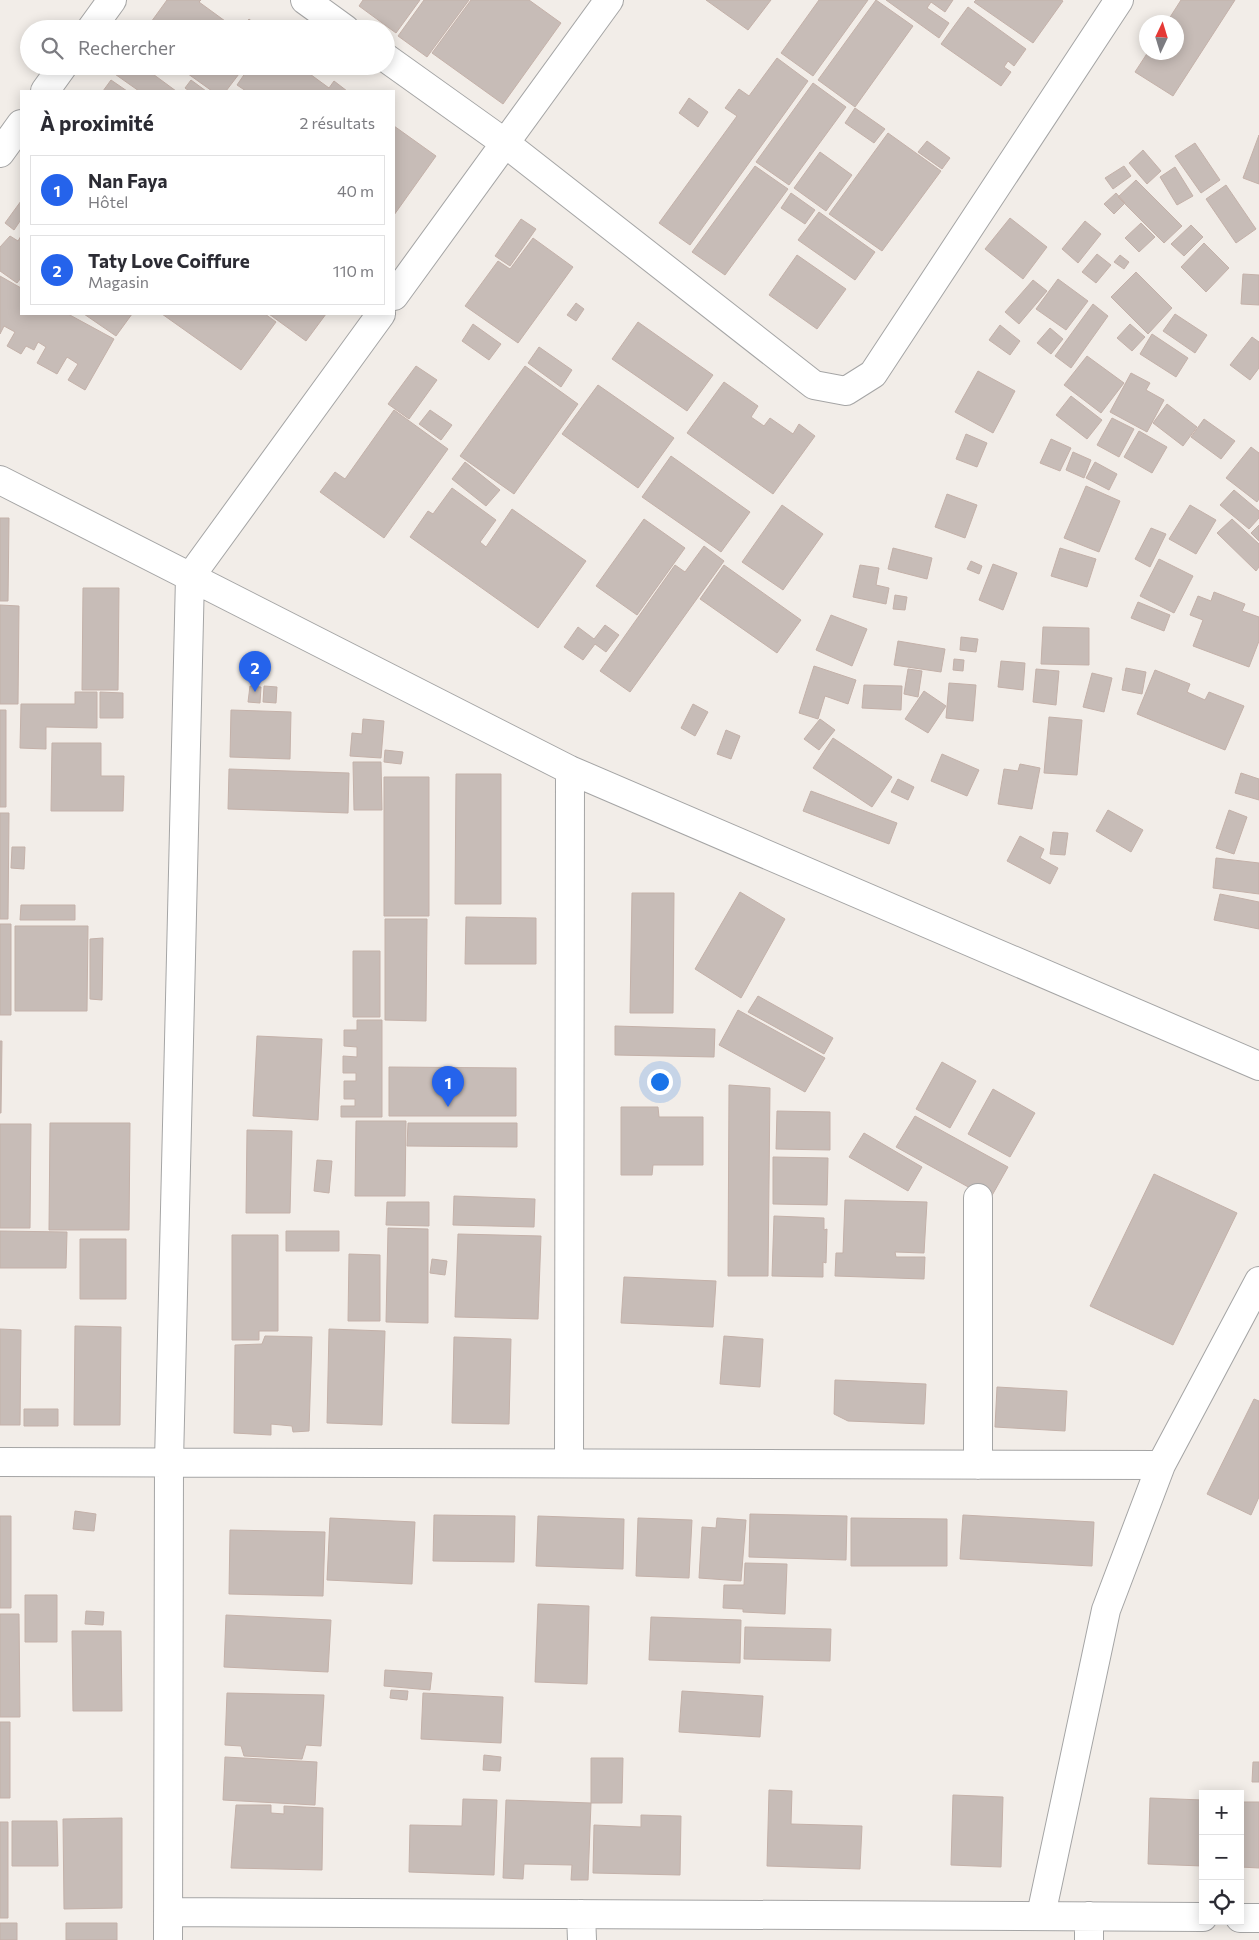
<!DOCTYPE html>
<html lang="fr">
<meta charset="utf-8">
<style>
:root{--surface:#fff;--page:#f2f2f3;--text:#2b2b33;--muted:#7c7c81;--line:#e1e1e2;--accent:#2563eb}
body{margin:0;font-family:Commissioner,sans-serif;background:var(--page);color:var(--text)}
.controls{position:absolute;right:15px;bottom:15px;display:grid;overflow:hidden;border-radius:0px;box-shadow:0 2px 12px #0003}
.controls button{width:45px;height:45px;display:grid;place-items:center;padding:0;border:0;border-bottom:1px solid var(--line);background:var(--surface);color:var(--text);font:25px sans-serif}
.compass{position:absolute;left:1139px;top:15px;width:45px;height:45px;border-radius:50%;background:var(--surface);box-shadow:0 2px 12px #0003;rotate:4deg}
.you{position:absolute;left:659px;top:1081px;width:18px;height:18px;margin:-12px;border:4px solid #fff;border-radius:50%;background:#1a73e8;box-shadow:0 0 0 8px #1a73e833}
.badge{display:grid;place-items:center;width:32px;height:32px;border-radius:50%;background:var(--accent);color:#fff;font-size:16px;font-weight:700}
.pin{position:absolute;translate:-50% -41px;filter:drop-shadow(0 1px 2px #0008)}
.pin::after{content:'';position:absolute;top:26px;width:18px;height:15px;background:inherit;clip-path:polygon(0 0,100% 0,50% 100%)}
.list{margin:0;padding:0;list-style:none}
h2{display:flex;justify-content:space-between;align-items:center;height:65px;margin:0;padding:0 20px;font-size:21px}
h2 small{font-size:16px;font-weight:400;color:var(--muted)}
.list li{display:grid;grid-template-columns:32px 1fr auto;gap:15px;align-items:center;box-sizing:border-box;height:70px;margin:0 10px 10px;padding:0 10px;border:1px solid var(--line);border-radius:0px}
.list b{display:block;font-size:19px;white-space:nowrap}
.list p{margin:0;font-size:16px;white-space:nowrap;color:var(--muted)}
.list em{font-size:16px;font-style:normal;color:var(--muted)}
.icon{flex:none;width:28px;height:28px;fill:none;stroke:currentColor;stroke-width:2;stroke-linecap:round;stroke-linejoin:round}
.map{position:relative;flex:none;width:1259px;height:1940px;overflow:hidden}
.search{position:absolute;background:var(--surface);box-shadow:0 2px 12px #0003;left:20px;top:20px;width:375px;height:55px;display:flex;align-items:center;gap:12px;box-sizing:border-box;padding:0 18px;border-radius:28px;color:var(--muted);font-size:19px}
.panel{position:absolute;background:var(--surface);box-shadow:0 2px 12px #0003;left:20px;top:90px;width:375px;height:225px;border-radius:0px}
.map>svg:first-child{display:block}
.building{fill:#c7bcb7;stroke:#c4b1a9}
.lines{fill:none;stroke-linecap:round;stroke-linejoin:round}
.street-casing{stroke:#a5a5a5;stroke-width:30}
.street{stroke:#fff;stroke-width:28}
</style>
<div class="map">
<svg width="1259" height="1940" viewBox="0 0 1259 1940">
<rect width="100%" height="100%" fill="#f2ede8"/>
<!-- building -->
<path class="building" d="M167 0H201L199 2 236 29H146Z
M363 0H420L396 33 359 6Z
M424 0H469L427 57 398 36Z
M471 0H529L561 23 503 104 432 53Z
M706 0H771L748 30Z
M819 0H868L813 76 781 53Z
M876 0 913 26 855 107 818 80Z
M886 0H953L945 12 931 2 927 8 949 23 939 38Z
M976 0H1061L1063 1 1033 43 974 2Z
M1181 0H1235L1173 96 1135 72 1148 52H1176V22H1167Z
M968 7 1026 49 1014 66 1008 61 1004 67 1011 72 1001 86 941 44Z
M249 19 261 29H241Z
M777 58 808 81 690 245 659 223 737 116 725 108 739 89 749 96Z
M117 66H142L176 91H139L112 72Z
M177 66H245L226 91H212Z
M250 66H299L329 88 334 81 347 91H246L237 85Z
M111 80 127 91H103Z
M191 80 206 91H189L185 88Z
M813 83 846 107 789 185 756 162Z
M689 98 708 112 698 127 679 113Z
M855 108 885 129 874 143 845 123Z
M394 126 436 156 394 215Z
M888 133 941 171 882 251 829 214Z
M1259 135V184L1243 178Z
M927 141 950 158 942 169 918 152Z
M1195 143 1220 180 1201 193 1175 156Z
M1143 150 1161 171 1147 184 1129 163Z
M820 152 852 175 826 211 794 188Z
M755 166 788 189 725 275 692 252Z
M1124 166 1131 176 1113 189 1105 178Z
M1175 167 1193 196 1177 205 1160 177Z
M1136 180 1182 226 1164 243 1118 197Z
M1226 185 1256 229 1236 243 1206 199Z
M791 193 815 210 805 224 781 208Z
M1116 193 1125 203 1114 214 1104 204Z
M21 201V222L20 221 14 230 5 223Z
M819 212 875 252 855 280 798 240Z
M1010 218 1047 247 1023 279 985 249Z
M521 219 536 229 510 266 495 256Z
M1085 221 1101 234 1078 263 1062 249Z
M1141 223 1155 237 1139 252 1125 238Z
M1191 225 1203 237 1184 256 1171 244Z
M10 236 18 241 21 236V278L17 283 0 271V247Z
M533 238 573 267 518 343 465 306 498 261 510 269Z
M1204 243 1229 268 1206 292 1181 267Z
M1097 254 1111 265 1096 283 1082 272Z
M797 255 846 289 817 329 769 295Z
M1120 255 1129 262 1124 269 1114 262Z
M1136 272 1172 308 1148 334 1111 297Z
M1243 274 1259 275V305L1241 304Z
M0 276 21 288V314H68L114 339 85 390 68 380 78 364 67 357 57 374 37 363 46 347 38 342 34 350 26 346 21 354 7 346 15 332 4 326 0 334Z
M1058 279 1088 301 1066 330 1036 309Z
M1033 280 1047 291 1019 324 1005 312Z
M576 303 584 309 576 321 567 315Z
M1093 304 1108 316 1071 368 1055 356Z
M84 314H132L116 336Z
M162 314H265L276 322 241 370Z
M269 314H326L306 341Z
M1175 314 1207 335 1195 353 1163 331Z
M638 322 713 375 687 411 612 359Z
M473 324 501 344 489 360 462 341Z
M1130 324 1145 337 1132 351 1117 338Z
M1000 325 1020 341 1010 355 989 340Z
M1050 328 1063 339 1051 354 1037 343Z
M1152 334 1188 358 1176 377 1140 354Z
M1252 337 1259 342V368L1250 380 1230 365Z
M539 347 572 370 561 387 528 363Z
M1087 356 1124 383 1101 413 1064 385Z
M416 366 437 380 409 419 388 404Z
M525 366 578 404 514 494 460 456Z
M978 371 1015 391 993 433 955 412Z
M1131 373 1150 383 1146 390 1164 400 1147 432 1110 412Z
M724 382 758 406 751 417 764 426 770 418 793 434 799 424 815 436 773 494 687 433Z
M598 385 674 438 638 488 562 434Z
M1071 396 1102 420 1087 439 1056 415Z
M1167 404 1197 427 1183 446 1153 423Z
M394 410 448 449 384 538 320 492 335 472 345 479Z
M430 410 452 425 441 440 419 424Z
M1112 418 1134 429 1119 457 1097 445Z
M1204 419 1235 441 1221 459 1191 437Z
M1139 431 1167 447 1152 473 1124 457Z
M966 434 987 443 977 467 956 459Z
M1051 439 1071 448 1060 471 1040 463Z
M1251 447 1259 453V499L1257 502 1226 478Z
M1073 452 1091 460 1084 478 1066 470Z
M671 456 750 512 721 552 642 497Z
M465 462 500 490 486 506 452 479Z
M1095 462 1117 474 1109 490 1086 478Z
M1086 486 1120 501 1099 552 1064 538Z
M452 488 496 520 480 542 486 547 512 509 586 561 538 628 410 537 428 511 433 514Z
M1234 490 1259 511V518L1249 529 1220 505Z
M947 494 977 505 965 538 935 527Z
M782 505 823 534 783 590 742 562Z
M1190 505 1216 520 1196 554 1169 539Z
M0 518H9L8 601H0Z
M644 519 685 548 637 615 596 586Z
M1232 519 1259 544V567L1256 571 1217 533Z
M1259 525V541L1251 533Z
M1151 528 1166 534 1150 567 1135 559Z
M704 546 724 561 630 692 600 671 675 565 685 572Z
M893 548 932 558 927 579 888 569Z
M1060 548 1096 559 1087 587 1051 576Z
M1159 559 1193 576 1174 613 1140 596Z
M971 561 982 566 979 574 967 569Z
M993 564 1017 573 1003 610 979 600Z
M724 565 801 620 777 653 700 599Z
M860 565 879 568 876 585 889 588 886 604 853 597Z
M83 588H119L118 690H82Z
M1214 592 1245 604 1242 611 1259 617V641L1249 667 1193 646 1203 620 1190 615 1198 596 1211 601Z
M895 595 907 597 905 610 893 609Z
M1138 602 1170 615 1164 631 1131 618Z
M0 605 19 606 18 704H0Z
M831 615 867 629 852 666 816 650Z
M605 625 619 635 606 652 595 644 583 660 564 647 578 627 594 639Z
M1043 627 1089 628V665L1041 664Z
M961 637 978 639 976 652 960 650Z
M898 641 945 649 941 672 894 665Z
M954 659 964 660 963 671 953 670Z
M1001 661 1025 663 1023 690 998 687Z
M814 666 856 680 848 704 825 696 818 719 799 713Z
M1126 668 1146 672 1142 694 1122 690Z
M908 669 922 671 918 697 904 694Z
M1036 669 1059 671 1056 705 1033 702Z
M1155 670 1190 684 1187 692 1205 700 1209 692 1244 706 1225 750 1137 714Z
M1092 673 1112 678 1104 712 1083 707Z
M949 683 976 685 973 721 946 718Z
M864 685 902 686 901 710 862 708Z
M250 686 261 687 260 703 248 702Z
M264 686 277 687 276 703 263 702Z
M924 691 946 706 928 733 905 719Z
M75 692H97V728L46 727V749L20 748 21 704H75Z
M100 692 123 693V718H100Z
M693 704 708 712 695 736 681 728Z
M0 710H6V807H0Z
M231 710 291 712 290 759 230 757Z
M1049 717 1082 720 1077 775 1044 773Z
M363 719 384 721 381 758 350 756 352 733 362 734Z
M820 719 835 730 819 750 804 739Z
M726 730 740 736 731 759 717 754Z
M833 738 892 777 872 807 813 768Z
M52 743H101V776H124L123 811H51Z
M385 750 403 752 401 764 384 762Z
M942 754 979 770 967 796 931 781Z
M353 762H381L382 810H354Z
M1020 764 1040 768 1032 809 998 804 1004 769 1018 771Z
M229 769 349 773 348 813 228 809Z
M1241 773 1259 779V800L1235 793Z
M456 774H501V904H455Z
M384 777H429V916H384Z
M898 779 914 787 908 800 891 792Z
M811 791 897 823 889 844 803 811Z
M1108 810 1143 830 1131 852 1096 831Z
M1229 810 1247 817 1234 854 1216 848Z
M0 813H9L8 919H0Z
M1053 832 1068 833 1065 855 1050 854Z
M1020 836 1044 849 1040 858 1058 868 1050 884 1007 861Z
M12 847H25L24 869 11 868Z
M1216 858 1259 863V894L1213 888Z
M740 892 785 919 741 998 695 969Z
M632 893H674L673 1013H630Z
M1220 894 1259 902V929L1214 920Z
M21 905H75V920H20Z
M466 917 536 918V964H465Z
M385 919H427L426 1021 385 1020Z
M0 924H11V1015H0Z
M15 926H88L87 1011H15Z
M103 938 102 1000 90 999V939Z
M353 951H380V1017H353Z
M758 996 833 1038 824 1054 748 1012Z
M738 1010 825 1058 805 1092 719 1045Z
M357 1020H382V1117H341V1106H355V1099H344V1081H356V1073H343V1056L357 1057V1047L344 1046V1030H357Z
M615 1026 715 1029 714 1057 615 1055Z
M257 1036 322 1039 318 1120 253 1116Z
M0 1041H2L1 1113H0Z
M942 1062 976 1081 950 1128 916 1109Z
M389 1067 516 1068V1116H389Z
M729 1085 770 1088 768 1276H728Z
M993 1089 1035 1113 1010 1157 968 1134Z
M621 1107H658L659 1117H703V1165H653L652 1175H621Z
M777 1111 830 1112V1150L776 1149Z
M915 1116 1008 1167 990 1199 896 1147Z
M356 1121H406L405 1196H355Z
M50 1123H130L129 1230H49Z
M408 1123H517V1147L407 1146Z
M0 1124H31L30 1228H0Z
M247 1130 292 1131 290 1213H246Z
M864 1133 922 1167 908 1191 849 1157Z
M773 1157 828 1158 827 1205 773 1204Z
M317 1160 332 1161 329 1193 314 1191Z
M1154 1174 1237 1213 1173 1345 1090 1306Z
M454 1196 535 1199 534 1227 453 1225Z
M845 1200 927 1202 924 1253 895 1252 896 1257H925L924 1279 835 1276 836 1253H843Z
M387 1202H429V1226L386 1225Z
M774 1216 824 1218V1230L827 1229 826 1263 823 1262V1277L772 1276Z
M388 1228 428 1229V1323L386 1322Z
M0 1231 67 1232 66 1268H0Z
M286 1231H339V1251H286Z
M458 1234 541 1236 538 1319 455 1317Z
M232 1235H278V1331H259V1340H232Z
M80 1239H126V1299H80Z
M349 1254 380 1255V1321H348Z
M432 1259 447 1261 445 1275 430 1273Z
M624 1277 716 1281 713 1327 621 1323Z
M75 1326 121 1327 120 1425H74Z
M0 1329 21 1330 20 1425H0Z
M329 1329 385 1331 382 1425 327 1423Z
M265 1336 312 1337 309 1431 293 1432 292 1426 271 1424V1435L234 1433 235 1345 262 1344Z
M724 1336 763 1339 760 1387 720 1384Z
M454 1337 511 1339 509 1424 452 1423Z
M835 1380 926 1384 924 1424 848 1421 834 1414Z
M997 1387 1067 1391 1065 1431 995 1427Z
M1254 1399 1259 1401V1497L1251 1515 1207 1494Z
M24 1409H58V1426H24Z
M75 1511 96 1514 94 1531 73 1529Z
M750 1514 847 1516 846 1560 749 1557Z
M434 1515 515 1516 514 1562 433 1561Z
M963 1515 1094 1522 1092 1566 960 1559Z
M0 1516H11V1608H0Z
M538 1516 624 1519 623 1569 536 1566Z
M330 1518 415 1522 412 1584 327 1580Z
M638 1518 692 1520 689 1578 636 1576Z
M717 1518 746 1520 741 1581 699 1578 702 1527 716 1528Z
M851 1518 947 1519V1566H851Z
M230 1530 325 1532 323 1596 229 1594Z
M745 1563 787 1564 785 1614 743 1612V1609L723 1608 724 1585H744Z
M25 1595H57V1642H25Z
M538 1604 589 1606 587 1684 535 1682Z
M86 1611 104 1612 103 1625 85 1624Z
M0 1614H19L20 1717H0Z
M226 1615 331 1620 328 1672 224 1667Z
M651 1617 741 1620 740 1663 649 1660Z
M745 1627 831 1629 830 1661 744 1659Z
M72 1631H121L122 1711H73Z
M385 1670 432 1673 430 1690 384 1686Z
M391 1690 408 1691 407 1700 390 1698Z
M682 1691 763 1696 760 1737 679 1732Z
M227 1693 324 1695 321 1746 306 1745 302 1759 244 1756 241 1746 225 1745Z
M423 1693 503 1697 501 1743 421 1739Z
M0 1722H10V1798H0Z
M484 1755 501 1757 500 1771 483 1770Z
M225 1757 317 1762 315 1805 223 1800Z
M591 1758H623L622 1803H591Z
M1253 1762H1259V1782H1252Z
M769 1790 792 1791 791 1824 862 1826 860 1869 767 1866Z
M953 1795 1003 1797 1001 1867 951 1865Z
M1150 1798 1203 1800V1866L1148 1864Z
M463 1799 497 1800 494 1875 409 1872 410 1825 462 1826Z
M506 1800 591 1803 588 1880H571L572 1865 524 1864 523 1879 503 1878Z
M1240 1802H1259V1868L1240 1867Z
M236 1805H271V1813L284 1814V1806L323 1808 322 1870 231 1868Z
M641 1815 681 1816 680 1875 593 1873 594 1825 641 1827Z
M122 1818V1908L64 1909 63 1819Z
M12 1821H57L58 1866H12Z
M0 1822H8V1918H0Z
M0 1923H17V1940H0Z
M66 1923H117V1940H66Z"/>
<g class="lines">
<!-- street casing -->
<g class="street-casing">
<path id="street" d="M305 0 345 29
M91 29 112 0
M386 58 505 143 814 385 846 391 873 374 1119 0
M45 91 63 66
M0 153 21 124
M394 296 609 0
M0 480 570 770 1259 1066
M978 1198V1465
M0 1462 1161 1465
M569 1463 570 770
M168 1912 1203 1917
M581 1914 582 1940
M1041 1915 1106 1610 1161 1465 1259 1281
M1089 1916V1940
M1240 1918H1259
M168 1940 169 1462 190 577 381 314"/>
</g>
<!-- street -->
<use href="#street" class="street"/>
</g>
</svg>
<div class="controls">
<button>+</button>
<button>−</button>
<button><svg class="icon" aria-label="locate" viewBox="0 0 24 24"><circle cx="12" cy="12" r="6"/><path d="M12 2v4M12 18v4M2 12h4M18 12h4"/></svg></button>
</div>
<svg class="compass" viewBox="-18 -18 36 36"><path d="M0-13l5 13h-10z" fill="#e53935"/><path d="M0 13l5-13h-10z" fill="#7c7c81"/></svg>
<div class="you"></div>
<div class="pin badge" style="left:448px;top:1107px">1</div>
<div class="pin badge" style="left:255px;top:692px">2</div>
<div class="search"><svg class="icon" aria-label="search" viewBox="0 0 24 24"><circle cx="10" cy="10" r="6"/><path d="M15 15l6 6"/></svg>Rechercher</div>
<section class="panel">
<h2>À proximité<small>2 résultats</small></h2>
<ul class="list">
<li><span class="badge">1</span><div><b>Nan Faya</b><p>Hôtel</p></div><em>40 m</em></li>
<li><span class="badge">2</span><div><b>Taty Love Coiffure</b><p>Magasin</p></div><em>110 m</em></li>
</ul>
</section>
</div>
